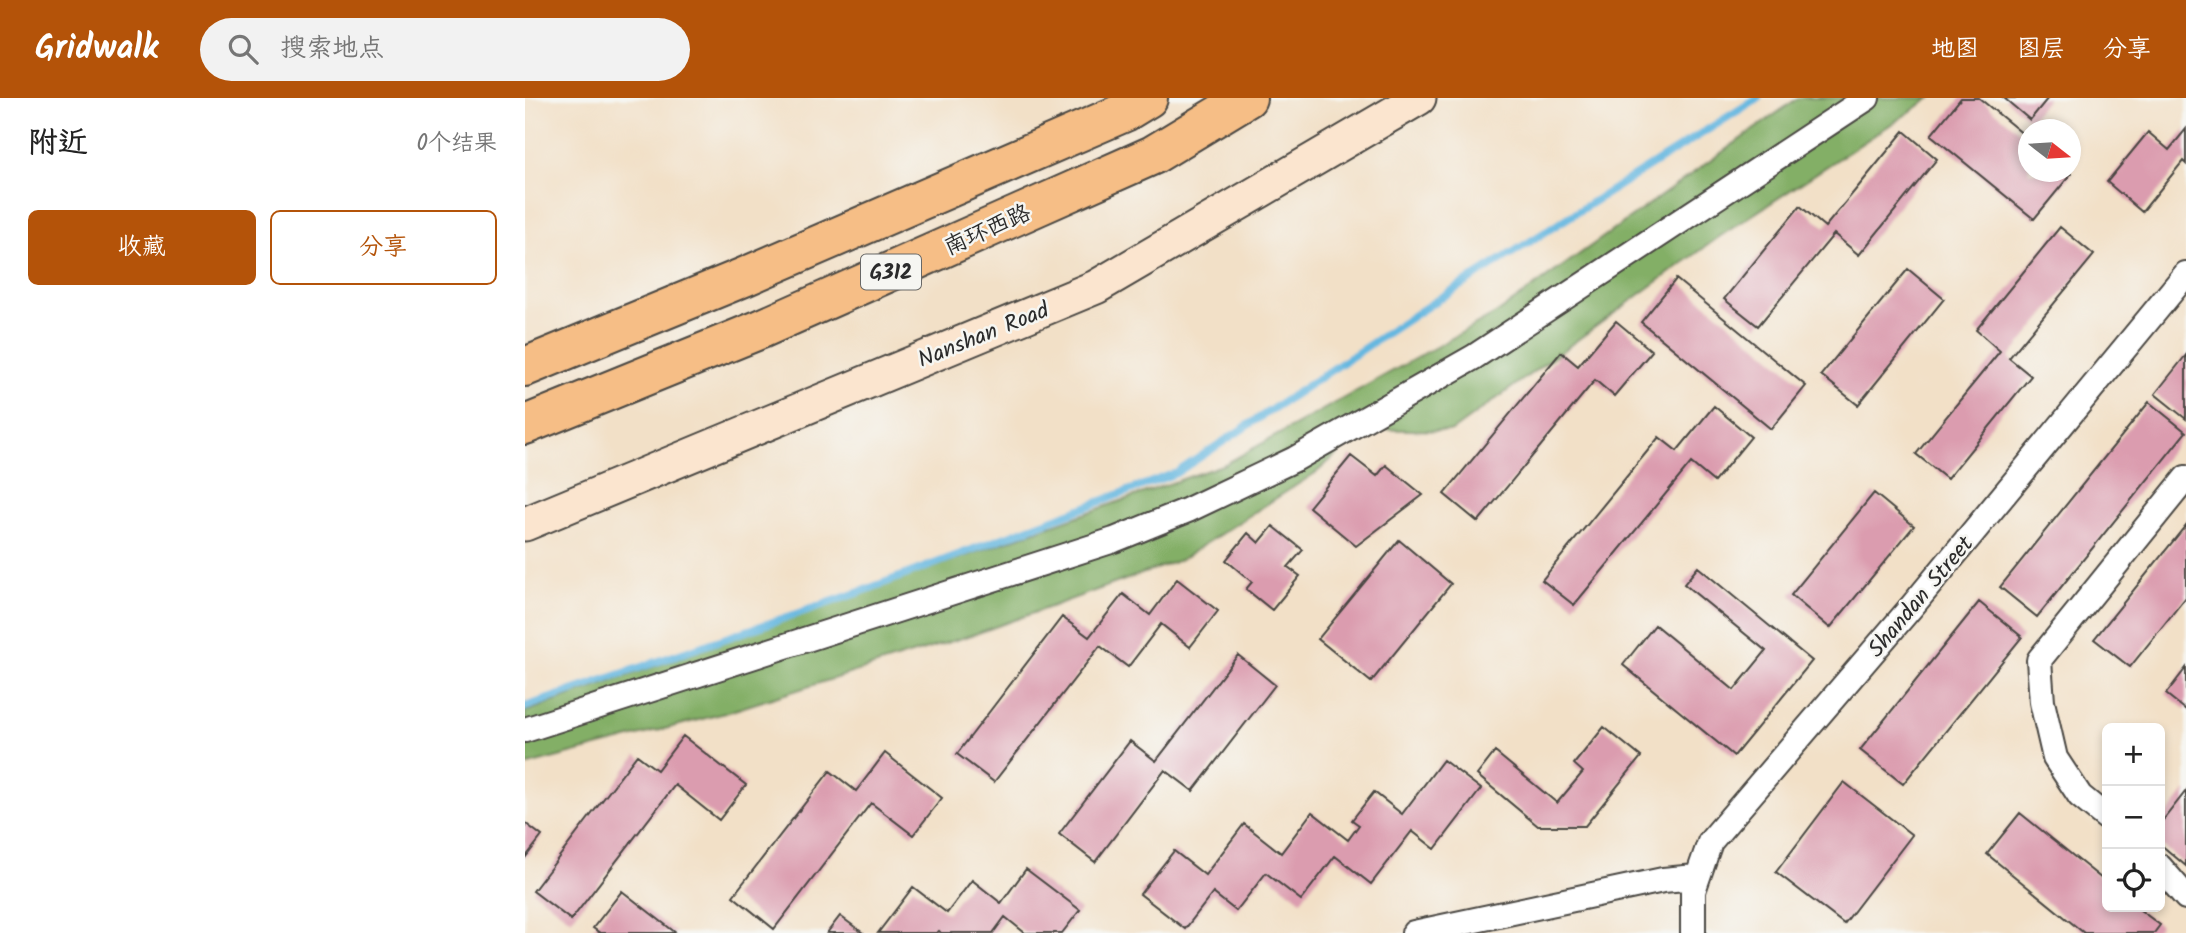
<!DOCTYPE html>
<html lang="zh">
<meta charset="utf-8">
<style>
:root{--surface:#fff;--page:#f2f2f2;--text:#222;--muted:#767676;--line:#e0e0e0;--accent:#b45309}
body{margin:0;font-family:Kalam,"LXGW WenKai TC",sans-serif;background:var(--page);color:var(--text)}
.controls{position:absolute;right:21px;bottom:21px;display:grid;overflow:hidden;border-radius:10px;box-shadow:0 4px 10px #0003}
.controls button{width:63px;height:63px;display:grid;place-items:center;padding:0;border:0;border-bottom:2px solid var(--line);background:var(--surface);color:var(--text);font:35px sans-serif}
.compass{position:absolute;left:1493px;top:21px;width:63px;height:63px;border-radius:50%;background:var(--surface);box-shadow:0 4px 10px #0003;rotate:107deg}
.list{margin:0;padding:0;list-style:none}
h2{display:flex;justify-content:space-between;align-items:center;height:91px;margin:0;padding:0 28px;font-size:30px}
h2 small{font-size:23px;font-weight:400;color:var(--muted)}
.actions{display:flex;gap:14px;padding:21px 28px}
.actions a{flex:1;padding:16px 0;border:2px solid var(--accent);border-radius:10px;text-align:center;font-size:24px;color:var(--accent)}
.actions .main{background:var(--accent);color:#fff}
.icon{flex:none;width:38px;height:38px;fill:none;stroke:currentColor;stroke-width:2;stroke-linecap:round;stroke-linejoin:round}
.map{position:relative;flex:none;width:1661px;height:835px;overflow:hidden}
header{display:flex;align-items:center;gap:42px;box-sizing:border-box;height:98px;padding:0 35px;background:var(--accent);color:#fff}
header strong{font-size:33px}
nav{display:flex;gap:38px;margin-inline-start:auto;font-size:24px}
.search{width:490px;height:63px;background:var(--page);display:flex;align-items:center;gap:18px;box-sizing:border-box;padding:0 24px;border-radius:38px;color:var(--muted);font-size:26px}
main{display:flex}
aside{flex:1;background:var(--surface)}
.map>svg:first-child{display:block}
.forest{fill:#83af66;stroke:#576d48;stroke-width:2}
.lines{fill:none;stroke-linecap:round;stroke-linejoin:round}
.stream{stroke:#65b7e0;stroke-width:8}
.building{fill:#db9caf}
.street-casing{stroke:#494642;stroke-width:28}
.secondary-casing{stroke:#494642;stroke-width:37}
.highway-casing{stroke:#494642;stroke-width:42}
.street{stroke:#fff;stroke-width:24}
.secondary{stroke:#fbe5cf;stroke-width:33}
.highway{stroke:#f6be86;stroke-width:38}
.labels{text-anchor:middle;stroke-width:5;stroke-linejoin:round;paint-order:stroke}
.shield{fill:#f6f6f2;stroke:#686867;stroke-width:2}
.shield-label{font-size:21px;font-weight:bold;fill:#2b2b2b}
.street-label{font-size:23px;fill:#2b2b2b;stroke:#f6f6f2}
</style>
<header>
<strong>Gridwalk</strong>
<div class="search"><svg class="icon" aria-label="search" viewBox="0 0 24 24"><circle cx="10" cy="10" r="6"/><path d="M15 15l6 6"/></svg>搜索地点</div>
<nav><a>地图</a><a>图层</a><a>分享</a></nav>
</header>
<main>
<aside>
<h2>附近<small>0个结果</small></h2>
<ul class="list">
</ul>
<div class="actions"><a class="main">收藏</a><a>分享</a></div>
</aside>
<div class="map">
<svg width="1661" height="835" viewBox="0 0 1661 835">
<rect width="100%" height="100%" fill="#f6f6f2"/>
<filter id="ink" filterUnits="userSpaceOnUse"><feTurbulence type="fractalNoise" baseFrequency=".0143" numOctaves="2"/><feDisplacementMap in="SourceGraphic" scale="14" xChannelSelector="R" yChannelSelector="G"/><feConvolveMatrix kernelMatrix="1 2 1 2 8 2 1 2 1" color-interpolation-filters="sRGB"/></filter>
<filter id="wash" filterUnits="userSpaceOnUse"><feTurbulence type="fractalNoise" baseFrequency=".00686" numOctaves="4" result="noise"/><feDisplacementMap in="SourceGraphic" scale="28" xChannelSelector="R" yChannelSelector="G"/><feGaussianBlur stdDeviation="1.57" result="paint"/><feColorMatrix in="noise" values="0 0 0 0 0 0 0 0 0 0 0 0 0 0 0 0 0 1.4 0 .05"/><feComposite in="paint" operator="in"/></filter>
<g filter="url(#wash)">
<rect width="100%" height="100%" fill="#f2e0c7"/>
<!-- forest -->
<path class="forest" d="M1273 0H1406L1194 139 927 333 840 331 792 374 655 462 453 535 200 615 0 668V614L700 366 972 215Z"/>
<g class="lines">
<!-- stream -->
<path class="stream" d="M0 609 332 495 651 375 906 206 1233 0"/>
</g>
<g id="blocks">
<!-- building -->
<path class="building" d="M1436 0H1454L1504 41V74H1543L1546 76 1509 121 1406 37Z
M1479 0H1523L1505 22Z
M1661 31V66L1658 63 1617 114 1582 84 1623 34 1644 52Z
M1379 33 1412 61 1334 157 1309 136 1233 228 1199 201 1275 108 1300 129Z
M1535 129 1569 157 1484 260 1506 278 1422 381 1391 356 1475 253 1451 232Z
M1383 171 1419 201 1333 307 1296 277Z
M1151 181 1281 288 1246 331 1116 224Z
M1091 223 1127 253 1089 298 1070 282 953 424 919 396 1036 254 1053 268Z
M1661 257V321L1630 296Z
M1624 304 1661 334 1512 519 1475 489Z
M1189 308 1226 339 1189 384 1166 365 1049 507 1017 482 1134 339 1152 353Z
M826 358 852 378 861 367 898 397 831 448 784 409Z
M1349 395 1389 428 1305 530 1266 497Z
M1661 427V499L1605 569 1569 541Z
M748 428 778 452 763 469 775 478 747 512 721 491 727 484 701 462 723 435 734 445Z
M874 442 926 486 846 584 793 541Z
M1173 469 1287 563 1209 658 1098 567 1130 527 1209 592 1241 553 1159 486Z
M652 481 693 513 665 549 636 526 603 569 575 548 469 684 432 656 537 519 564 539 598 496 625 517Z
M1454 504 1497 539 1378 686 1335 652Z
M713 557 750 587 668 693 640 672 570 764 534 736 605 643 631 663Z
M1661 570V612L1641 596Z
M1079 629 1116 659 1060 728H1013L952 677 970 654 1032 705 1058 674 1049 666Z
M158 638 221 687 194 722 150 687 46 822 8 793 112 657 132 672Z
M360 655 417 700 388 737 346 705 249 831 208 798 305 673 331 693Z
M918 662 956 691 910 751 887 733 846 786 810 758 776 802 741 775 711 813 688 795 660 831 615 796 649 753 680 777 719 726 756 755 787 714 823 742 834 727 827 722 849 694 877 716Z
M1319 684 1387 737 1319 826 1251 774Z
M1661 693V768L1635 746V726Z
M1495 715 1582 785V809H1611L1635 827 1629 835H1559L1462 756Z
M0 725 17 738 0 760Z
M501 771 555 812 537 835H500L480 819 468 835H416L414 833 412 835H353L388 789 422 815 447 782 476 805Z
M97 793 151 835H75L68 830Z
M315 818 338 835H302Z"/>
</g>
</g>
<g filter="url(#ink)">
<use href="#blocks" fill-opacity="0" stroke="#494642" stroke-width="2"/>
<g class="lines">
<!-- street casing -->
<g class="street-casing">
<path id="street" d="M0 632 589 442 663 412 770 361 949 259 1342 0
M1582 720 1555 698 1530 660 1517 604 1514 562 1661 380
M1635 769 1661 799
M889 835 1138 782 1171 779
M1168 835V793L1185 744 1388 507 1661 176"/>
</g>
<!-- secondary casing -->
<g class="secondary-casing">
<path id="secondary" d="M0 426 571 189 894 0"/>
</g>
<!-- highway casing -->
<g class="highway-casing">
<path id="highway" d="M0 269 219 179 600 14 623 0
M0 327 236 231 628 57 722 0"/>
</g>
<!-- street -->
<use href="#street" class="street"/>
<!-- secondary -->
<use href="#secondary" class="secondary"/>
<!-- highway -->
<use href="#highway" class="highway"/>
</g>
</g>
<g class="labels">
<!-- shield labels -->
<rect class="shield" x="336" y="156.5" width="60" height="35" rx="5"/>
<g class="shield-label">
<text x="366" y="181">G312</text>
</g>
<!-- street labels -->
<g class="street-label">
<text transform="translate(462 131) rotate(-24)" y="8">南环西路</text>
<text transform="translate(458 236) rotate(-22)" y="8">Nanshan Road</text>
<text transform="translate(1395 498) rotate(-50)" y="8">Shandan Street</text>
</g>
</g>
</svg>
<div class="controls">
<button>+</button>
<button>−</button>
<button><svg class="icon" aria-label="locate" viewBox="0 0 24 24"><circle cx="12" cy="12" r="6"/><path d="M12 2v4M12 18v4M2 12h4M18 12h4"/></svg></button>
</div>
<svg class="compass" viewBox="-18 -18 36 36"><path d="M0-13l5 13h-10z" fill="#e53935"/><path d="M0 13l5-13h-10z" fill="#767676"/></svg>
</div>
</main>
